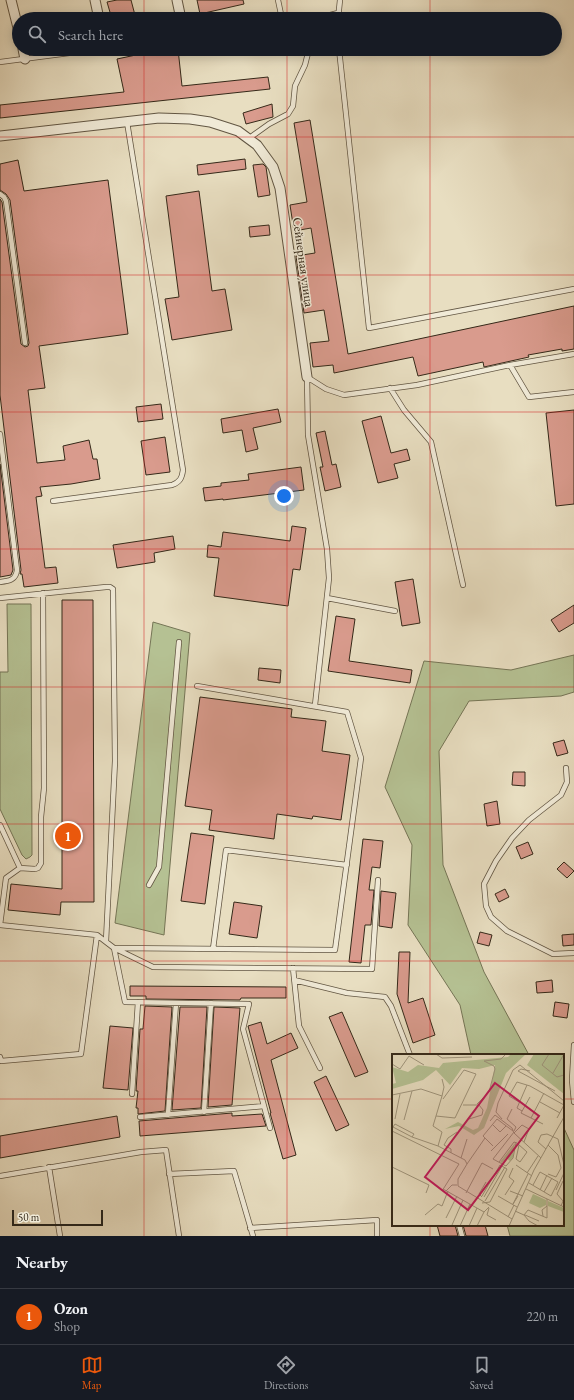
<!DOCTYPE html>
<meta charset="utf-8">
<style>
:root{--surface:#171b24;--page:#20242c;--text:#f1f3f6;--muted:#9ea1a6;--line:#363941;--accent:#ea580c}
body{margin:0;font-family:"EB Garamond",serif;background:var(--page);color:var(--text)}
.scale{position:absolute;left:12px;bottom:10px;width:91px;box-sizing:border-box;padding-left:4px;border:2px solid #352919;border-top:0;font-size:11px;line-height:14px;white-space:nowrap;color:#352919;-webkit-text-stroke:3px #f0ead7;paint-order:stroke}
.you{position:absolute;left:284px;top:496px;width:14px;height:14px;margin:-10px;border:3px solid #fff;border-radius:50%;background:#1a73e8;box-shadow:0 0 0 6px #1a73e833}
.badge{display:grid;place-items:center;width:26px;height:26px;border-radius:50%;background:var(--accent);color:#fff;font-size:13px;font-weight:700}
.pin{position:absolute;translate:-50% -50%;border:2px solid #fff;box-shadow:0 1px 4px #0006}
.list{margin:0;padding:0;list-style:none}
h2{display:flex;justify-content:space-between;align-items:center;height:52px;margin:0;padding:0 16px;font-size:17px}
h2 small{font-size:13px;font-weight:400;color:var(--muted)}
.list li{display:grid;grid-template-columns:26px 1fr auto;gap:12px;align-items:center;box-sizing:border-box;height:56px;padding:0 16px;border-top:1px solid var(--line)}
.list b{display:block;font-size:15px;white-space:nowrap}
.list p{margin:0;font-size:13px;white-space:nowrap;color:var(--muted)}
.list em{font-size:13px;font-style:normal;color:var(--muted)}
.icon{flex:none;width:22px;height:22px;fill:none;stroke:currentColor;stroke-width:2;stroke-linecap:round;stroke-linejoin:round}
.map{position:relative;flex:none;width:574px;height:1236px;overflow:hidden}
.search{position:absolute;background:var(--surface);box-shadow:0 2px 10px #0003;left:12px;right:12px;top:12px;height:44px;display:flex;align-items:center;gap:10px;box-sizing:border-box;padding:0 14px;border-radius:22px;color:var(--muted);font-size:15px}
.sheet{height:108px;background:var(--surface)}
nav{display:flex;justify-content:space-around;align-items:center;box-sizing:border-box;height:56px;border-top:1px solid var(--line);background:var(--surface);font-size:11px;color:var(--muted)}
nav a{display:grid;justify-items:center;gap:2px}
nav .on{color:var(--accent)}
.map>svg:first-child{display:block}
.green{fill:#b5c193;stroke:#757556}
.building{fill:#d99b8d;stroke:#352919}
.lines{fill:none;stroke-linecap:round;stroke-linejoin:round}
.lane-casing{stroke:#625643;stroke-width:6}
.street-casing{stroke:#625643;stroke-width:11}
.lane{stroke:#f0ead7;stroke-width:4.5}
.street{stroke:#f0ead7;stroke-width:9}
.grid{fill:none;stroke:#d62828;stroke-width:1;stroke-opacity:0.55}
.labels{text-anchor:middle;stroke-width:3;stroke-linejoin:round;paint-order:stroke}
.street-label{font-size:13px;fill:#352919;stroke:#f0ead7}
.inset-road{fill:none;stroke:#a0967e;stroke-width:1}
.view{fill:#c2185b;fill-opacity:0.15;stroke:#c2185b;stroke-width:2}
.inset-edge{fill:none;stroke:#352919;stroke-width:2}
</style>
<div class="map">
<svg width="574" height="1236" viewBox="0 0 574 1236">
<rect width="100%" height="100%" fill="#e8dec1"/>
<filter id="stains"><feTurbulence type="fractalNoise" baseFrequency=".005" numOctaves="4"/><feColorMatrix values="0 0 0 0 .2 0 0 0 0 .09 0 0 0 0 .02 0 0 0 .5 -.17"/></filter>
<radialGradient id="worn" r=".72"><stop offset=".6" stop-color="#630" stop-opacity="0"/><stop offset="1" stop-color="#630" stop-opacity=".3"/></radialGradient>
<!-- green -->
<path class="green" d="M7 604H31L32 852V855L30 857 26 859 22 855 0 809V672H8Z
M153 622 190 633 164 935 115 923Z
M574 655V692L561 696 469 701 439 751 443 865 484 972 529 1055H471L460 1005 408 925 412 845 385 787 424 661 511 670Z
M563 1126 574 1150V1236H510L507 1225H563Z"/>
<!-- building -->
<path class="building" d="M117 0H131L136 19H112L107 2Z
M197 0H243L244 4 200 14Z
M178 49 182 86 268 77 270 89 0 118V105L124 92 117 59 150 52Z
M272 104 273 117 246 124 243 113Z
M310 120 348 354 574 306V349L562 351V349L528 355 529 357 484 367 483 362 418 376 413 357 334 373 333 365 313 367 310 343 329 341 324 310 304 313 296 256 315 253 311 228 294 231 290 205 307 202 294 123Z
M245 159 246 169 198 175 197 165Z
M18 160 24 191 108 180 128 334 39 346 45 388 28 390 37 463 65 460 63 446 89 440 93 459H97L100 479 71 484 40 487 42 496 36 497 45 568 56 567 58 583 24 587 22 574H20L21 570 0 395V199L2 202 21 344 25 347 28 346 29 343 10 200 6 194 0 190V164Z
M263 164 266 167 270 195 258 197 253 165Z
M199 191 212 291 225 289 232 330 172 340 165 299 179 297 166 196Z
M269 225 270 235 250 237 249 227Z
M161 404 163 419 138 422 136 407Z
M278 409 281 422 253 428 258 449 246 452 242 430 223 433 221 419Z
M574 410V504L556 506 546 413Z
M381 416 391 453 407 449 410 460 394 464 398 478 378 483 362 421Z
M325 431 332 465 336 464 341 487 325 491 320 467H323L316 433Z
M165 437 170 472 146 475 141 441Z
M0 464 13 570 11 575 0 577Z
M301 467 304 490 223 500V499L205 501 203 488 221 486V483L249 480 248 474Z
M292 526 306 528 300 570 293 569 288 606 214 596 219 558 207 557 208 545 221 547 223 532 290 541Z
M173 536 175 549 154 553 155 562 117 568 113 545Z
M413 579 420 623 402 626 395 582Z
M62 600H93L94 902H61L60 915 8 910 11 884 62 889Z
M574 605V623L559 632 551 620Z
M336 616 355 619 349 661 412 670 410 683 328 671Z
M259 668 281 670 280 683 258 680Z
M200 697 292 709 291 717 326 721 322 751 350 755 341 820 313 816 312 819 277 814 274 839 209 830 212 810 185 806Z
M564 740 568 753 557 756 553 743Z
M513 772H525V786L512 785Z
M497 801 500 824 487 826 484 804Z
M191 833 214 836 205 904 181 901Z
M363 839 383 841 380 868 372 867 369 890H374L371 925H365L361 963 349 962Z
M528 842 533 854 521 859 516 847Z
M564 862 574 871 567 878 557 869Z
M505 889 509 897 499 902 495 894Z
M381 891 396 893 392 928 379 926Z
M234 902 262 906 257 938 229 934Z
M480 932 492 935 489 946 477 943Z
M574 934V945L563 946 562 935Z
M399 952H410L408 1003 423 998 435 1035 413 1043 397 994Z
M552 980 553 992 537 993 536 982Z
M130 986 286 987V998H241L240 1000 146 999V996H130Z
M555 1002 569 1004 567 1018 553 1016Z
M145 1006 172 1007 165 1111 138 1114V1108H136L138 1091H136L140 1029H143Z
M180 1007H207L201 1108 172 1110Z
M214 1007 240 1008 232 1105 208 1107Z
M342 1012 368 1072 355 1077 329 1017Z
M261 1022 267 1044 291 1033 298 1048 271 1060 296 1155 283 1159 270 1113H271L248 1026Z
M110 1026 133 1028 128 1090 103 1088Z
M326 1076 349 1125 336 1131 314 1082Z
M232 1113V1116L262 1114 266 1126 140 1136 139 1121Z
M117 1116 120 1137 0 1158V1136Z
M437 1225H455L458 1236H440Z
M463 1225H485L488 1236H466Z"/>
<g class="lines">
<!-- lane casing -->
<g class="lane-casing">
<path id="lane" d="M278 0 282 19
M315 19 338 13
M338 19 340 0
M339 49 369 328 574 289
M0 62 100 49
M248 139 269 124 288 114 293 106 295 86 305 65 309 49
M0 194 4 197 6 201 25 343
M510 365 529 397 574 392
M307 377 308 435 327 549 329 578 315 705
M307 377 326 389 344 395 417 385 510 365 574 354
M390 388 404 410 431 442 463 585
M0 434 17 570C16 580 9 581 0 582
M53 501 172 485C180 482 182 478 183 470L127 122
M0 598 106 587H110L113 589 115 761 106 941
M327 598 395 611
M566 768 567 782 561 795 529 820 512 838 496 861 484 884 486 906 491 917 507 931 553 954 574 953
M0 825 20 868
M149 885 159 867 179 642
M0 925 97 935 114 948 153 967 372 969 378 880
M0 925 6 878 20 868 35 869 38 868 41 863V817L44 788 43 593
M114 948 335 950 361 758 347 712 197 686
M114 948 125 1002 249 1004 243 1029 270 1128
M213 949 226 850 347 865
M293 968 299 1026 320 1068
M294 980 347 993 385 997 391 1006 410 1055
M574 1045 572 1080 574 1102
M0 1057 1 1061 81 1054 97 935
M132 1094 138 1002
M204 1112 211 1003
M168 1115 176 1003
M140 1117 264 1106
M49 1167 60 1236
M169 1174 234 1171 253 1236
M0 1176 141 1152 166 1150 179 1236
M459 1225 462 1236
M250 1228 377 1220V1236"/>
</g>
<!-- street casing -->
<g class="street-casing">
<path id="street" d="M11 0 19 32
M95 0 99 19
M177 0 181 19
M23 49 25 59
M0 136 159 118 190 119 210 122 238 131 257 145 273 167 280 188 307 377"/>
</g>
<!-- lane -->
<use href="#lane" class="lane"/>
<!-- street -->
<use href="#street" class="street"/>
</g>
<!-- grid -->
<path class="grid" d="M144 0V19M287 0V19M430 0V19M144 49V1236M287 49V1236M430 49V1055M0 137H574M0 275H574M0 412H574M0 549H574M0 687H574M0 824H574M0 961H574M0 1099H393M563 1099H574M430 1225V1236"/>
<g class="labels">
<!-- street labels -->
<g class="street-label">
<text transform="translate(304 262) rotate(82)" y="5">Сейнерная улица</text>
</g>
</g>
<!-- overview -->
<g transform="translate(392 1054)">
<rect width="172" height="172" fill="#e8dec1"/>
<path d="M119 0H134L114 19 92 74 82 81 67 72 53 75 66 68 81 76 86 74 95 54 103 11 87 15 70 14 58 31 44 16 31 26 0 35V30L4 29 0 13 16 18 26 11 47 14 51 9 116 3ZM142 0H172V40L135 11ZM123 89 121 103 118 107 114 104 110 109 108 108ZM141 140 154 146V151L148 154 137 149ZM156 147 172 154V158L156 152Z" fill="#b5c193"/>
<path class="inset-road" d="M44 0 50 4 80 3M89 0H109M157 0 150 11 165 23 172 21M0 10 8 15 17 2 32 11M138 17 129 15 126 17 163 37M161 19 172 0M50 25 52 33 50 42M0 41 29 35 50 42 41 72 50 78 46 92 73 106 75 110M138 43 129 59 151 70M127 48 117 42 125 28 138 32 172 51M148 48 168 59M85 50 97 38 103 15 102 12 92 7 109 5 114 0M71 51H87L91 56 90 61 77 65M120 55 115 65 124 73 122 77M130 57 125 54 135 31M44 62 63 64 84 20 72 16 51 45M139 64 152 39M165 64 172 51M3 65 8 40M110 65 104 58 106 49 121 16 128 11 172 47M12 66 20 37M98 67 103 61 120 74 122 79 149 104M100 70 108 78 114 72M0 77 67 110 50 137M122 78 101 105 114 112 121 104 124 89M122 79 130 71 137 75 132 88M20 83 22 80 3 70 1 73 20 83 46 92M93 84 75 110 66 125V132L120 165M127 91 124 105 128 108 135 98 126 90 130 86M101 92 91 82 105 65 121 77M154 95 146 88 149 81 155 80 166 85 172 111M99 97 116 80M59 99V95L52 91 56 84 65 78M69 104 75 85M107 108 122 88 125 89M124 111 140 122M0 113 37 131 34 139M135 119 146 102M156 120 164 123 169 114 166 101 156 91M137 129 159 142 166 128 148 118 141 131M51 135 92 158M134 135 172 153M148 136 155 121M164 136 172 119M54 137 60 131H65M118 137 131 142M152 138 160 124M74 139 90 109 101 115M113 141 122 127 117 123 121 114M90 142 108 111 115 115 98 148 90 149M106 142 125 153M126 142 121 150 136 120M90 143 87 140 94 128M92 143 110 112M93 147 113 113M169 152 171 147 165 140 171 127M97 154 95 161 104 166M123 157 132 161 136 156 155 164V145M33 161 46 150 50 152 56 137M132 161 137 167 146 172M133 161 147 167M151 162 150 156 155 152M116 163 122 151M54 164 65 142M60 171 71 146M68 172 78 150M77 172 85 154M85 172 92 158 97 153M117 172 142 116 172 63"/>
<path class="view" d="M103 29 147 62 76 156 33 123Z"/>
<rect width="172" height="172" class="inset-edge"/>
</g>
<rect width="100%" height="100%" filter="url(#stains)"/>
<rect width="100%" height="100%" fill="url(#worn)"/>
</svg>
<div class="scale">50 m</div>
<div class="you"></div>
<div class="pin badge" style="left:68px;top:836px">1</div>
<div class="search"><svg class="icon" aria-label="search" viewBox="0 0 24 24"><circle cx="10" cy="10" r="6"/><path d="M15 15l6 6"/></svg>Search here</div>
</div>
<section class="sheet">
<h2>Nearby<small></small></h2>
<ul class="list">
<li><span class="badge">1</span><div><b>Ozon</b><p>Shop</p></div><em>220 m</em></li>
</ul>
</section>
<nav>
<a class="on"><svg class="icon" aria-label="map" viewBox="0 0 24 24"><path d="M3 6l6-2 6 2 6-2v14l-6 2-6-2-6 2zM9 4v14M15 6v14"/></svg>Map</a>
<a><svg class="icon" aria-label="directions" viewBox="0 0 24 24"><path d="M12 3l9 9-9 9-9-9zM9 14v-3h6M13 9l2 2-2 2"/></svg>Directions</a>
<a><svg class="icon" aria-label="saved" viewBox="0 0 24 24"><path d="M7 4h10v16l-5-4-5 4z"/></svg>Saved</a>
</nav>
